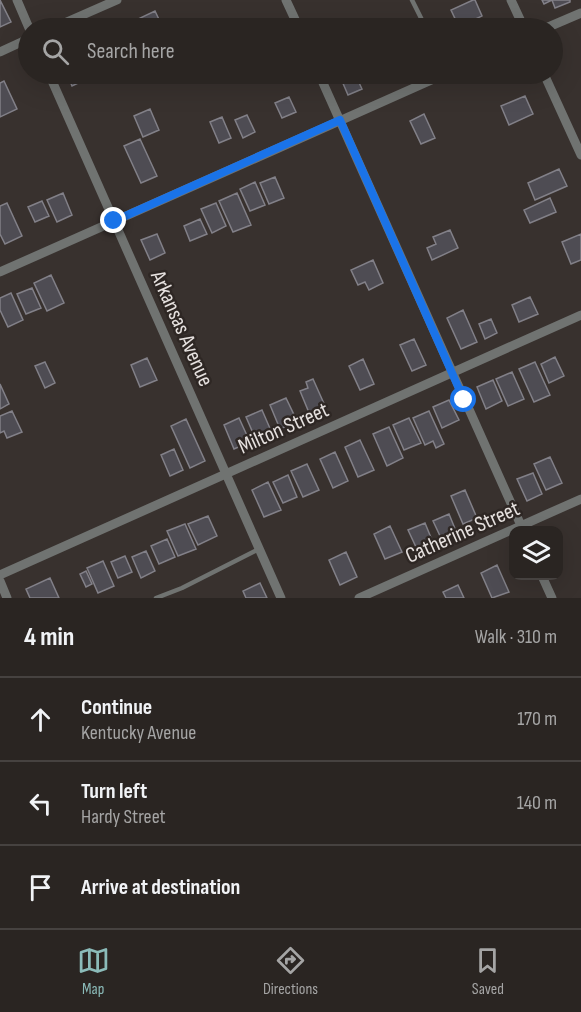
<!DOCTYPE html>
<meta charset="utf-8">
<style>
:root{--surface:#2a2522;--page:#36312f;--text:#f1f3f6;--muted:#a5a5a5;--line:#464240;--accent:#8bbbb9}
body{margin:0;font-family:"Sofia Sans Condensed",sans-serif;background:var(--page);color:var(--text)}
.controls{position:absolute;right:18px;bottom:18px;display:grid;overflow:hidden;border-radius:12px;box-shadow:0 6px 24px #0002}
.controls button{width:54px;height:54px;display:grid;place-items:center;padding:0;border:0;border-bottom:2px solid var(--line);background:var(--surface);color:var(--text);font:30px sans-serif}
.stop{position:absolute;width:18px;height:18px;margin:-14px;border:4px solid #1a73e8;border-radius:50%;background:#fff}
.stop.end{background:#1a73e8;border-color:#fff;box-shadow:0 2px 6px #0008}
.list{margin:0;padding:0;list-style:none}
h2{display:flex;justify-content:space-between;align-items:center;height:78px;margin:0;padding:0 24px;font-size:26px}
h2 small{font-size:20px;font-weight:400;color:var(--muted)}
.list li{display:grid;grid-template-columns:39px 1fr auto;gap:18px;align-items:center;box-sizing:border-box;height:84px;padding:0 24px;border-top:2px solid var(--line)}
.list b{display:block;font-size:22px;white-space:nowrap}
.list p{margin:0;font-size:20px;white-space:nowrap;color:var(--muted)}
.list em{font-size:20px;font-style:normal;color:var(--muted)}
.icon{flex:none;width:33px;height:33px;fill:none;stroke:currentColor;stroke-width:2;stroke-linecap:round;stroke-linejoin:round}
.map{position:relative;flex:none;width:581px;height:598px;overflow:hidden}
.search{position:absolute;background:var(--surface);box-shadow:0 6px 24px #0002;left:18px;right:18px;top:18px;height:66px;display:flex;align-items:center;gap:15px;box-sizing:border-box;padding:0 21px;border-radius:33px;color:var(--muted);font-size:22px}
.sheet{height:330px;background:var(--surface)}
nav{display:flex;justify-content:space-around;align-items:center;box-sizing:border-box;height:84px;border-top:2px solid var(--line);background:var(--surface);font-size:16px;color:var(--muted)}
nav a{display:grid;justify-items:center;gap:3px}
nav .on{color:var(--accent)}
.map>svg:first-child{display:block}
.building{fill:#4e4c53;stroke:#828088;stroke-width:1.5}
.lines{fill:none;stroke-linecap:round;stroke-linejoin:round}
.lane{stroke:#707371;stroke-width:4.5}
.street{stroke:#707371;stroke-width:9}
.route{stroke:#1a73e8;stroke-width:8}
.labels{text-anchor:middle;stroke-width:5;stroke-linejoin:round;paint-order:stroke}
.street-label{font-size:22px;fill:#e6e1df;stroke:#2e2724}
</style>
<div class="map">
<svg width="581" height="598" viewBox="0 0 581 598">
<rect width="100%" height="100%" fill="#38312e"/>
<!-- building -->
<path class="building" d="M0 0 11 22 0 27Z
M473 0H475L482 16 459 27 451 10Z
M542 0H570V2L555 8 552 0 544 4Z
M155 11 163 28H142L138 19Z
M67 74H87L89 78 72 86Z
M339 74H355L362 89 348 95Z
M4 81 17 109 0 117V83Z
M525 96 533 114 509 125 501 106Z
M289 97 296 112 282 118 275 103Z
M150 109 159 130 143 137 134 116Z
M424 114 435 138 421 144 410 121Z
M247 115 255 132 243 138 235 120Z
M222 117 231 138 219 143 210 122Z
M140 139 157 176 141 183 124 146Z
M559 169 567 186 535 200 528 183Z
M275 177 284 198 269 204 260 183Z
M255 182 265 205 250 211 240 189Z
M63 193 72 215 57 222 47 200Z
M237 193 251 225 233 232 219 201Z
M550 198 556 212 530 223 524 210Z
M42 201 49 216 35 222 28 207Z
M7 203 22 236 5 244 0 234V206Z
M216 203 226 226 212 233 201 209Z
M200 219 207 234 190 241 184 226Z
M450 230 458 248 432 260 427 248 436 244 433 237Z
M157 234 165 253 150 260 141 240Z
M581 234V260L571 264 562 242Z
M373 260 383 283 369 290 365 282 358 285 351 270Z
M51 275 64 303 47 311 34 283Z
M32 288 41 308 26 314 17 294Z
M11 293 23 320 8 327 0 310V298Z
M530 297 538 314 519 322 512 305Z
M463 310 477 342 461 349 447 318Z
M491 319 497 333 485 339 479 324Z
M414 339 426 365 412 371 400 345Z
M555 357 564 376 549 383 541 364Z
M147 358 157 380 140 387 131 365Z
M363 359 374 384 360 390 349 366Z
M45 362 55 383 45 388 35 366Z
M535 362 550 395 534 402 519 369Z
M512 372 524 399 508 406 496 379Z
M313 379 326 408 310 415 300 391 308 388 306 382Z
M493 380 502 401 486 409 477 387Z
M0 384 9 404 0 409Z
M286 398 297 421 280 429 270 405Z
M449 400 459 420 442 428 433 407Z
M262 410 272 433 256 440 246 417Z
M12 411 22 432 7 438 4 431 0 433V416Z
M429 411 444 444 436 448 433 441 425 445 413 418Z
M239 418 250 442 234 449 224 425Z
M409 418 421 443 404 450 393 425Z
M186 419 205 461 190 468 171 426Z
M389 427 403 458 387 466 373 434Z
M360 440 374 470 358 477 345 447Z
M174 449 183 470 170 476 161 455Z
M335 452 348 481 333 488 320 459Z
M550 457 562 483 546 490 534 464Z
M307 464 319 490 303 497 291 471Z
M533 473 542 494 527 501 517 479Z
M288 475 297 497 283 503 273 482Z
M268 482 281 510 264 517 252 490Z
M465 490 477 518 463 524 451 496Z
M449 514 456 531 441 538 433 521Z
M208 516 217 536 198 545 188 524Z
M425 523 432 540 416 547 408 530Z
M185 524 196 549 178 556 167 531Z
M390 526 402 552 385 559 374 534Z
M167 539 175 557 159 564 151 546Z
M146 551 155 571 141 578 132 557Z
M346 552 357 577 340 585 329 560Z
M125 556 132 572 118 578 111 562Z
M103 561 114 586 98 593 87 568Z
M497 565 509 592 492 598 481 573Z
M86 571 92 584 86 587 80 574Z
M50 578 59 598H30L26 589Z
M260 583 267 598H246L243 591Z
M458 585 464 598H446L443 592Z"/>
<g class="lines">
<!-- lane -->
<path class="lane" d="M412 0 426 28
M156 598 182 588 259 549"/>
<!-- street -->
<path class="street" d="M17 0 29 28
M286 0 299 28
M511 0 524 28
M53 28 117 0
M546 28 581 13
M0 52 28 39
M49 74 281 598
M319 74 523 530
M544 74 581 155
M0 272 445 74
M0 575 581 315
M542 576 552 598
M0 581 7 598
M359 598 581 499"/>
</g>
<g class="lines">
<!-- route -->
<path class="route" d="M114 221 340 120 464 400"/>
</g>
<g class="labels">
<!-- street labels -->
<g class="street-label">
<text transform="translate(183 328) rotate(66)" y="8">Arkansas Avenue</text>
<text transform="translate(283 427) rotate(-24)" y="8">Milton Street</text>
<text transform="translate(462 531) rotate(-24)" y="8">Catherine Street</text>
</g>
</g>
</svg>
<div class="controls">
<button><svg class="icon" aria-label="layers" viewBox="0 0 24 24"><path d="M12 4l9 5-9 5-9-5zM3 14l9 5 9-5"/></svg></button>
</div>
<div class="stop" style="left:464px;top:400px"></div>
<div class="stop end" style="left:114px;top:221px"></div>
<div class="search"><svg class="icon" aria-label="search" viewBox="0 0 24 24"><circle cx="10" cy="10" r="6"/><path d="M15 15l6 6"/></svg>Search here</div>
</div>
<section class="sheet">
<h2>4 min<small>Walk · 310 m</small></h2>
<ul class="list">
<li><svg class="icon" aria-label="ahead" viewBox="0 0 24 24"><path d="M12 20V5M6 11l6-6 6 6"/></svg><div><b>Continue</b><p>Kentucky Avenue</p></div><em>170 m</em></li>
<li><svg class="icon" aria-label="left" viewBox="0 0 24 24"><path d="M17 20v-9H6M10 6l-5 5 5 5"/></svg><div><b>Turn left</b><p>Hardy Street</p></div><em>140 m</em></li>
<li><svg class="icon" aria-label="arrive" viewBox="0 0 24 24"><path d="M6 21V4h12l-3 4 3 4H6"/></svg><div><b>Arrive at destination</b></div></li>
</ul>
</section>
<nav>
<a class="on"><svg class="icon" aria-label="map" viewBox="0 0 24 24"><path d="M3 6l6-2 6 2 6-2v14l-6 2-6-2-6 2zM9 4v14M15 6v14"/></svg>Map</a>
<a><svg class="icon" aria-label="directions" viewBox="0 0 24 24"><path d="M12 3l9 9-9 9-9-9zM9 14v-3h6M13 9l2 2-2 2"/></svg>Directions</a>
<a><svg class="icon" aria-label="saved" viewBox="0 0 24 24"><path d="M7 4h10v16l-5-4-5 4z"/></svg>Saved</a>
</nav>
